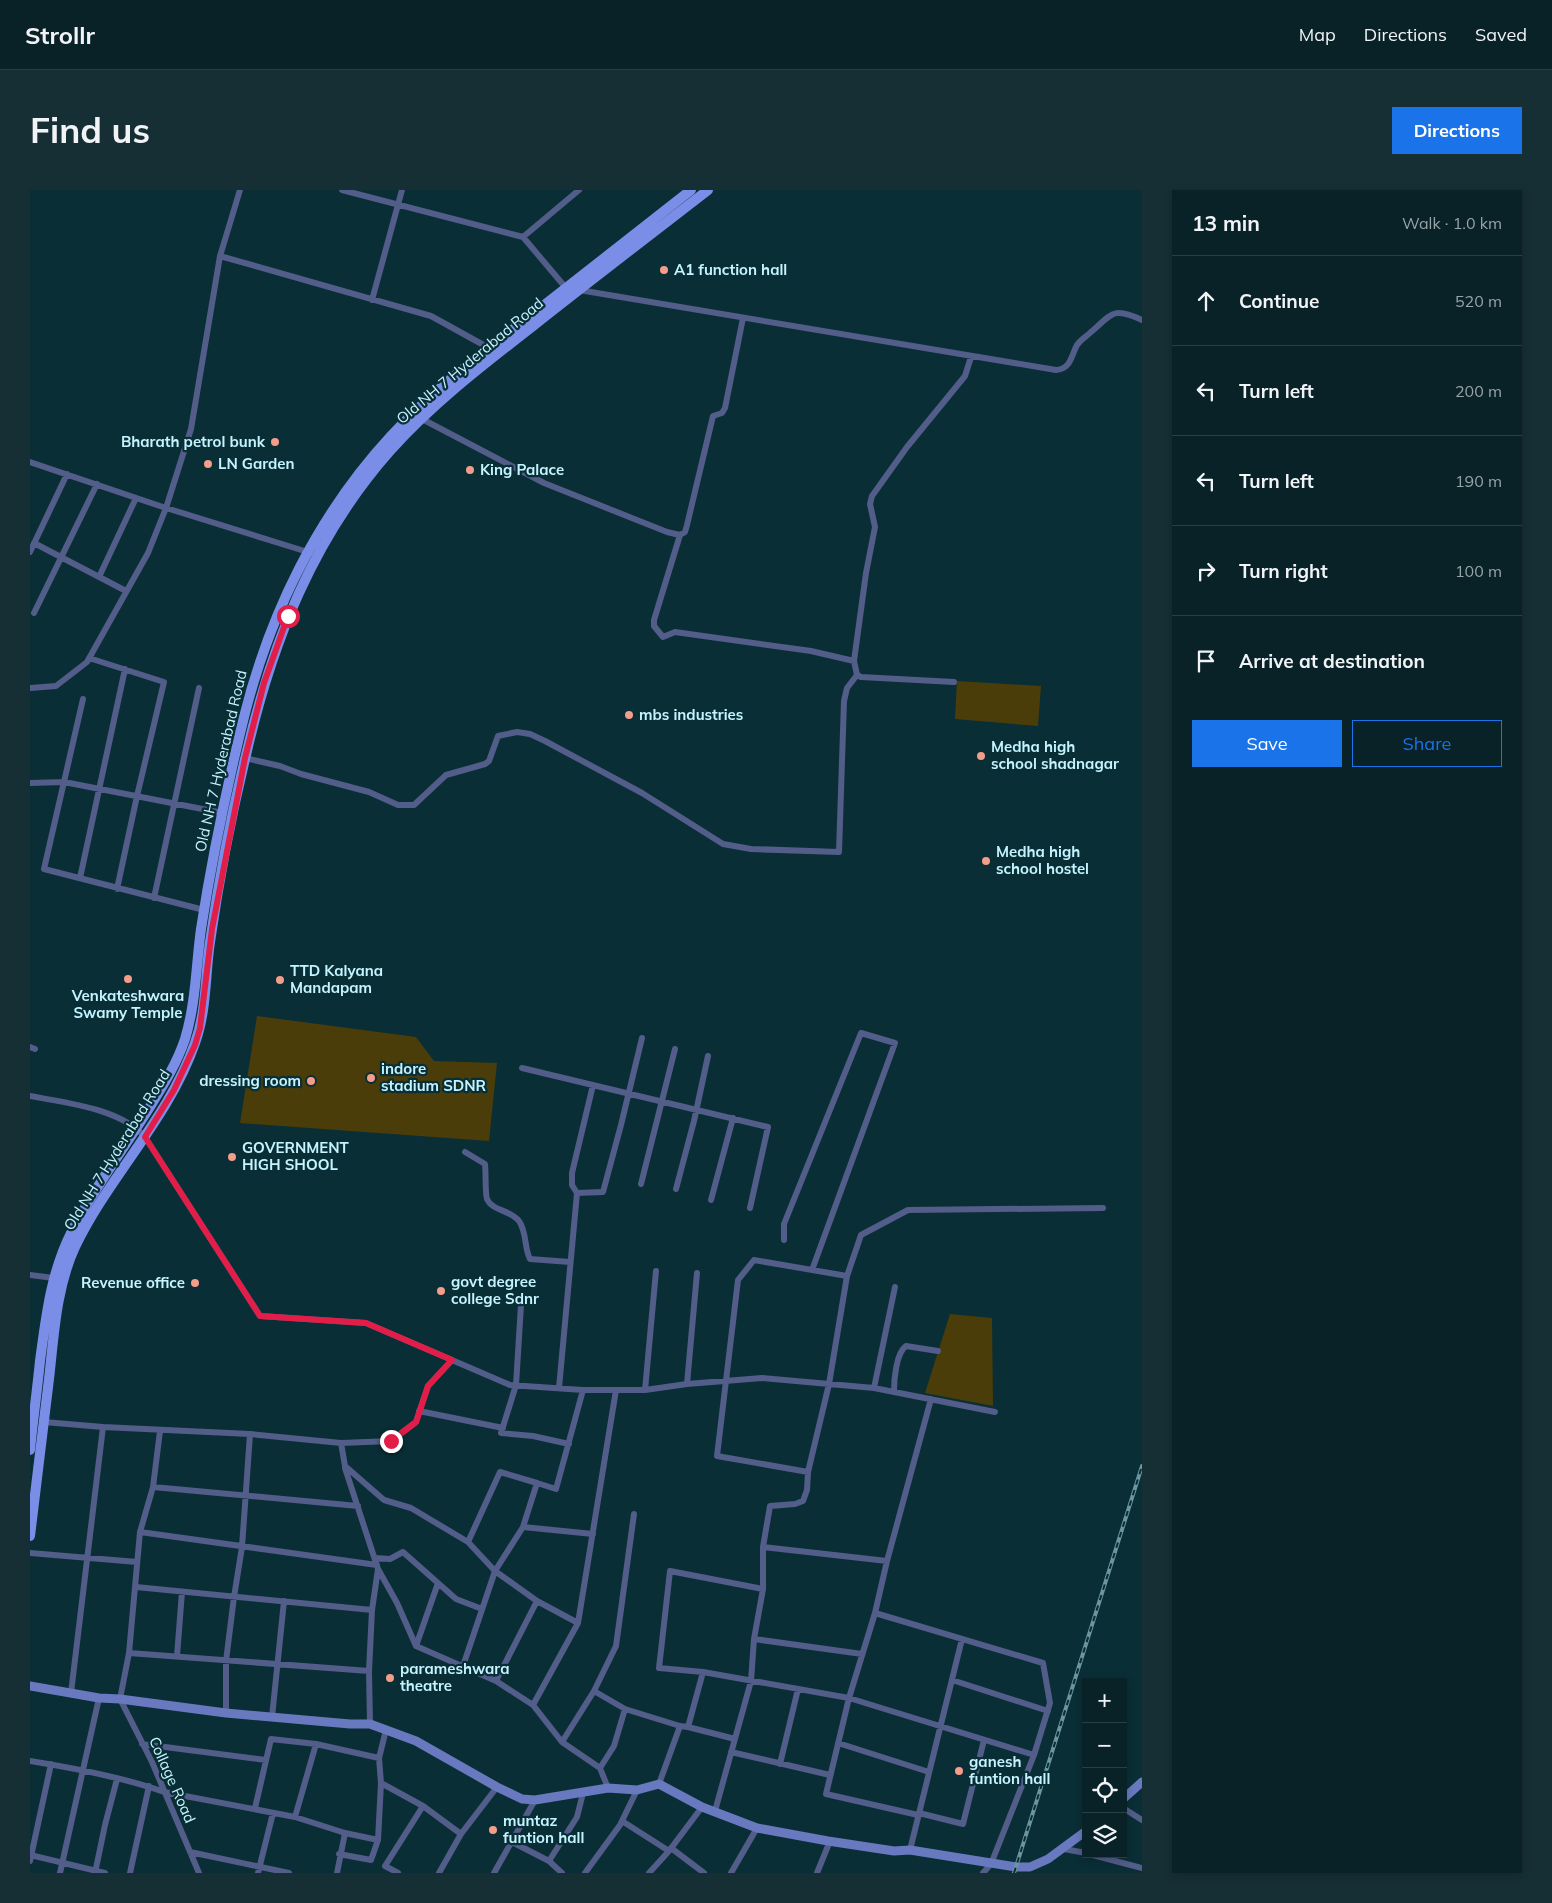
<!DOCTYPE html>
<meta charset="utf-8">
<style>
:root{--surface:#082228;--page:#162f34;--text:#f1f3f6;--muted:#98a4a8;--line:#293f45;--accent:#1a73e8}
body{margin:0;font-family:Mulish,sans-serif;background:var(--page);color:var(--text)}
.controls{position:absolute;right:15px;bottom:15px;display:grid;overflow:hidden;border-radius:0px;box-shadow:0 2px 8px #0003}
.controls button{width:45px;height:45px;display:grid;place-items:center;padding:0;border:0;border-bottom:1px solid var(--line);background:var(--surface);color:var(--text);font:25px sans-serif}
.stop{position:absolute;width:15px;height:15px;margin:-11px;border:4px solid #e11d48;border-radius:50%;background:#fff}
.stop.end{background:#e11d48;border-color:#fff;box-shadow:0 1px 5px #0008}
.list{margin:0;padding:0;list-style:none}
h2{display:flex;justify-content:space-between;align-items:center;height:65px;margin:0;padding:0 20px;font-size:21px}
h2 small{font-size:16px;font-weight:400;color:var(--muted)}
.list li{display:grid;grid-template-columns:32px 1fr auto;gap:15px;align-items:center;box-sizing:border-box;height:90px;padding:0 20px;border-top:1px solid var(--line)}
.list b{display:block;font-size:19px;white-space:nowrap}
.list em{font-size:16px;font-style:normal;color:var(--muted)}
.actions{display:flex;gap:10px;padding:15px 20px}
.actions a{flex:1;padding:11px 0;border:1px solid var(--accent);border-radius:0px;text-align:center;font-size:18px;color:var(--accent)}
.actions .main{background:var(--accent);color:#fff}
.icon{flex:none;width:28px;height:28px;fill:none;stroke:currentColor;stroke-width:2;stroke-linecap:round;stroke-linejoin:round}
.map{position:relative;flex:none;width:1112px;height:1683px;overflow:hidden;border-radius:0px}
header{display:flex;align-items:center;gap:30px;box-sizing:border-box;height:70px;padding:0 25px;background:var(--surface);border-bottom:1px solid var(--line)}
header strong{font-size:24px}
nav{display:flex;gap:28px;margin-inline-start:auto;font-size:18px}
.intro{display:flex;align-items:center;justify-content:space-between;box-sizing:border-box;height:120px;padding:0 30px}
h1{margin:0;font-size:35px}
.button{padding:12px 22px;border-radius:0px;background:var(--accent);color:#fff;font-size:18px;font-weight:700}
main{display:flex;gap:30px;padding:0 30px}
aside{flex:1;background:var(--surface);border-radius:0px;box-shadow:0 2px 8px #0003}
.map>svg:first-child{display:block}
.park{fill:#4b3d09}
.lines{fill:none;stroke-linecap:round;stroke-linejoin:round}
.minor{stroke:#525d89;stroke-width:6}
.secondary{stroke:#6879bf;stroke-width:9}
.primary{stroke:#7a8ee8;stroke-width:10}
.rail-casing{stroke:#6b969f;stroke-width:4}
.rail{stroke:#0a2e35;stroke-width:2;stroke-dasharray:5.5;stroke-linecap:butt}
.route{stroke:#e11d48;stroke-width:6}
.poi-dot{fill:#f49d8b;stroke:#0a2e35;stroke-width:2}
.labels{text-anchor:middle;stroke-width:4.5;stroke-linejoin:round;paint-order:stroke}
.poi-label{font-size:15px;font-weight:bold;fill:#c3f4ff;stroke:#0a2e35;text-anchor:start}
.street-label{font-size:15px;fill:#c3f4ff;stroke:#0a2e35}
</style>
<header>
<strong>Strollr</strong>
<nav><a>Map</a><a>Directions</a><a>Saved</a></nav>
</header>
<div class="intro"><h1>Find us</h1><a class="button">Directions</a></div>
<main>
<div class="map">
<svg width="1112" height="1683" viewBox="0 0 1112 1683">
<rect width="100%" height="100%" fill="#0a2e35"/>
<!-- park -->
<path class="park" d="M927 491 1011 496 1008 536 925 529Z
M227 826 386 847 404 871 467 873 459 951 210 933Z
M920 1124 962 1128 963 1216 895 1203Z"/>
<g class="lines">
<!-- minor -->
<path class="minor" d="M312 0 493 47 536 98
M493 47 549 0
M190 66 210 0
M549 100 1026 180C1041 179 1041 166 1047 155 1051 149 1056 147 1061 142 1082 124 1083 116 1112 130
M342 110 372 0
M392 229 514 293 637 342 650 345 655 342 657 335 683 226 692 223 695 218 713 128
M0 272 136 318 281 363
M650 345 624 430V436L633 447 645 442 781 461 824 471
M4 353 96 401
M0 362 37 284
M69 387 106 308
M4 423 67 294
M59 468 134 492 107 606 87 699
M924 492 831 487 827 485 824 471 836 383 845 337 840 314 842 306 877 257 935 186 941 167
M0 498 26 496 57 472 118 363 136 318 161 239 190 66 401 126 459 158
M53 509 14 679 174 720
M215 568 250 576 271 584 339 602 368 615H384L416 585 455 574 459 571 468 546 487 542 500 544 515 551 612 603 693 654 721 659 809 662 814 511 817 498 827 485
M0 593 34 592 193 623
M50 688 95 479
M124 708 169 498
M0 857 5 859
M492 878 738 937 720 1018
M0 906C36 913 90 918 115 947L230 1126 336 1133 480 1195 553 1200H615L657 1194 732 1188 844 1198 965 1222
M435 962 455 974C456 982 455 1004 457 1009 462 1021 481 1020 489 1031 497 1042 494 1058 500 1069L540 1072
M611 994 645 859
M646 999 664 931 678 866
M547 1003 573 1002 591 935 612 848
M681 1010 703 928
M754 1050V1034L831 843 865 853 782 1080
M0 1085 24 1088
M491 1115 486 1195 471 1243 503 1246 539 1254
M422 1170 398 1196 386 1232 361 1251 311 1253 315 1276 354 1310 381 1318 438 1352 465 1381 507 1411 548 1433
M657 1194 667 1083
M529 1198 547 1003 542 995V983L563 895
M844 1198 865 1097
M615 1200 626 1081
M864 1202C864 1190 866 1163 876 1156L908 1161
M389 1221 473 1238
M14 1232 73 1237 41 1503
M73 1237 220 1244 311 1253
M130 1241 123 1297 110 1342 99 1463 90 1509 122 1572 169 1683
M315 1278 348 1379 342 1420 339 1481 340 1534
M778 1282 687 1266 708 1090 724 1070 817 1086 831 1045 878 1020 1073 1018
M123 1297 328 1316
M493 1337 563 1344
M110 1342 347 1375
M438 1352 470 1282 507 1293
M733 1357 740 1316 765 1314 773 1311 777 1300 778 1282 799 1194 817 1086
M0 1363 107 1372
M345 1368 360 1369 373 1362 426 1409 452 1419
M857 1371 901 1209
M348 1379 367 1413 386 1456 466 1491
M106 1397 342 1420
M733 1399V1357L857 1371 845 1423 819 1508 796 1604 888 1625
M845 1423 1013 1473 1020 1513 1004 1565 961 1674 953 1683
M724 1449 832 1464
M386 1456 408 1393
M99 1463 339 1481
M147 1466 152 1402
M433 1476 465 1381 493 1337 507 1293 526 1299 553 1200
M922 1490 1018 1521
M564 1501 586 1456 604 1324
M503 1515 466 1491 507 1411
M196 1523V1471L204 1407 212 1357 220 1244
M242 1527 254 1411
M658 1537 705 1549
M532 1552 503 1515 548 1433 586 1200
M808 1553 899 1582
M112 1554 236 1570
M701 1562 800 1585
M0 1571C43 1578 93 1587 134 1602L265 1627 315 1643 348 1650 351 1593 349 1568 356 1540
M750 1574 768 1499
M570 1578 584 1556 595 1519
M351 1593 393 1616
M629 1594 650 1536 658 1537 673 1482
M578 1598 570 1578 532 1552 564 1501 595 1519 650 1536
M225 1618 241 1549 286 1554
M1093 1618 1112 1630
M685 1621 721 1491 724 1449 733 1399 640 1381 629 1478 673 1482 819 1508 1004 1565
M889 1623 933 1634 954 1550
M265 1627 286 1554 349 1568
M592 1631 639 1661
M482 1652 519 1671
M641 1658 674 1683
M1034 1659 1056 1663
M880 1660 932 1449
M160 1662 259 1683
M309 1664 341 1670 348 1650
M1059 1664 1112 1678
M0 1665 75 1683
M0 1671 21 1574
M30 1683 69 1508
M65 1683 75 1635 87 1589
M100 1683 119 1596
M228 1683 243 1623
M307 1683 315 1643
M368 1683 355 1676 393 1616 431 1644
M409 1683 431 1644 467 1597
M464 1683 505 1610
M532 1683 519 1671 547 1627 553 1603
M555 1683 590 1635 607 1600
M619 1683 639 1661 672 1617
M701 1683 727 1638
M787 1683 800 1651"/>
<!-- secondary -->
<path class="secondary" d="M0 1496 69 1508 90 1509 196 1523 320 1534H340L386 1551 467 1597 492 1609 505 1610 578 1598 607 1600 629 1594 672 1617 727 1638 798 1651 864 1661 880 1660 986 1677H1000L1018 1669 1056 1641
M1093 1609 1112 1592"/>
<!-- primary -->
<path class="primary" d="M0 1260C3 1230 7 1201 10 1171 16 1126 21 1082 42 1041 64 998 95 957 121 915 134 894 147 873 155 849 166 813 166 775 171 739 182 668 197 596 214 527 240 423 288 325 361 246 405 198 457 159 508 120 559 80 610 40 661 0
M0 1346C6 1293 13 1241 19 1189 24 1145 26 1098 45 1057 79 986 139 928 165 853 177 820 175 785 180 752 189 689 201 626 216 565 242 452 283 348 360 261 402 214 453 175 503 136 561 90 620 45 678 0"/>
<!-- rail casing -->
<g class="rail-casing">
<path id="rail" d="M984 1683 1112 1276"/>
</g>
<!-- rail -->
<use href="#rail" class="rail"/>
</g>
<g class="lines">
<!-- route -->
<path class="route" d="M258 426 234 493 215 568 182 739 170 838 165 855 144 900 115 947 230 1126 336 1133 422 1170 398 1196 386 1232 361 1251"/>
</g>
<!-- markers -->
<g class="poi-dot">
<circle cx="634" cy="80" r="5"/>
<circle cx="245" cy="252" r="5"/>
<circle cx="178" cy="274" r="5"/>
<circle cx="440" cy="280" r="5"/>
<circle cx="599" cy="525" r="5"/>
<circle cx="951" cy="566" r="5"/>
<circle cx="956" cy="671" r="5"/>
<circle cx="98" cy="789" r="5"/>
<circle cx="250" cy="790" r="5"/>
<circle cx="341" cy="888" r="5"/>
<circle cx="281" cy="891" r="5"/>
<circle cx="202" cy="967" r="5"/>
<circle cx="165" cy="1093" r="5"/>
<circle cx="411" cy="1101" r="5"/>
<circle cx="360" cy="1488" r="5"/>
<circle cx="929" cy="1581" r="5"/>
<circle cx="463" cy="1640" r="5"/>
</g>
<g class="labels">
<!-- poi labels -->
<g class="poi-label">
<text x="644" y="85">A1 function hall</text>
<text x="235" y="257" text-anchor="end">Bharath petrol bunk</text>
<text x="188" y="279">LN Garden</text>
<text x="450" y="285">King Palace</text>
<text x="609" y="530">mbs industries</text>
<text x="961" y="562">Medha high<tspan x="961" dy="17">school shadnagar</tspan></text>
<text x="966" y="667">Medha high<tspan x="966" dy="17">school hostel</tspan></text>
<text x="260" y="786">TTD Kalyana<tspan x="260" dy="17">Mandapam</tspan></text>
<text x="98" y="811" text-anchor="middle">Venkateshwara<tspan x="98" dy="17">Swamy Temple</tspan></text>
<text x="351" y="884">indore<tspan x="351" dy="17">stadium SDNR</tspan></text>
<text x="271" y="896" text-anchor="end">dressing room</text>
<text x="212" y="963">GOVERNMENT<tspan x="212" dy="17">HIGH SHOOL</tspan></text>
<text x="421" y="1097">govt degree<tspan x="421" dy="17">college Sdnr</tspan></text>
<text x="155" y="1098" text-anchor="end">Revenue office</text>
<text x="370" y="1484">parameshwara<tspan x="370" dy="17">theatre</tspan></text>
<text x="939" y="1577">ganesh<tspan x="939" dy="17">funtion hall</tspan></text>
<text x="473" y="1636">muntaz<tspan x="473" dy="17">funtion hall</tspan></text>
</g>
<!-- street labels -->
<g class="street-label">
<text transform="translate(440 171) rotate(-40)" y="5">Old NH 7 Hyderabad Road</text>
<text transform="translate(191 571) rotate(-77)" y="5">Old NH 7 Hyderabad Road</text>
<text transform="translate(87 960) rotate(-58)" y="5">Old NH 7 Hyderabad Road</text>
<text transform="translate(142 1590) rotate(66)" y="5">Collage Road</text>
</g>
</g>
</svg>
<div class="controls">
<button>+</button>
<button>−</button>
<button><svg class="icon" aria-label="locate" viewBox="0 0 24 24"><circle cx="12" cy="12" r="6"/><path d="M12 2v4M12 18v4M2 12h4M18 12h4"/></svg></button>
<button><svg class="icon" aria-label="layers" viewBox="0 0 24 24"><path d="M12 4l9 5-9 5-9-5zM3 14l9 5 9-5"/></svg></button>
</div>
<div class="stop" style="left:258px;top:426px"></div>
<div class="stop end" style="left:361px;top:1251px"></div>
</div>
<aside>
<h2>13 min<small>Walk · 1.0 km</small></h2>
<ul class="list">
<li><svg class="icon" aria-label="ahead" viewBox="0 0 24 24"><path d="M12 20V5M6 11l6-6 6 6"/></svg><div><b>Continue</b></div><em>520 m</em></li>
<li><svg class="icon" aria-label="left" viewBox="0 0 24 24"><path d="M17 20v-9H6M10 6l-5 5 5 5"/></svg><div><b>Turn left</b></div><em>200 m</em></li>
<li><svg class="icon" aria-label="left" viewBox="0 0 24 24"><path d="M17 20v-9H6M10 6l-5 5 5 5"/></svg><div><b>Turn left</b></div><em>190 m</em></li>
<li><svg class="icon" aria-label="right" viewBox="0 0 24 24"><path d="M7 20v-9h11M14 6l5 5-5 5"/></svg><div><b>Turn right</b></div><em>100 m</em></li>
<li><svg class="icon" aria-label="arrive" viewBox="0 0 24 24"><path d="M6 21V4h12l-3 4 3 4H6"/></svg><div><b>Arrive at destination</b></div></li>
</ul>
<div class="actions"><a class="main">Save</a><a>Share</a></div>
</aside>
</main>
